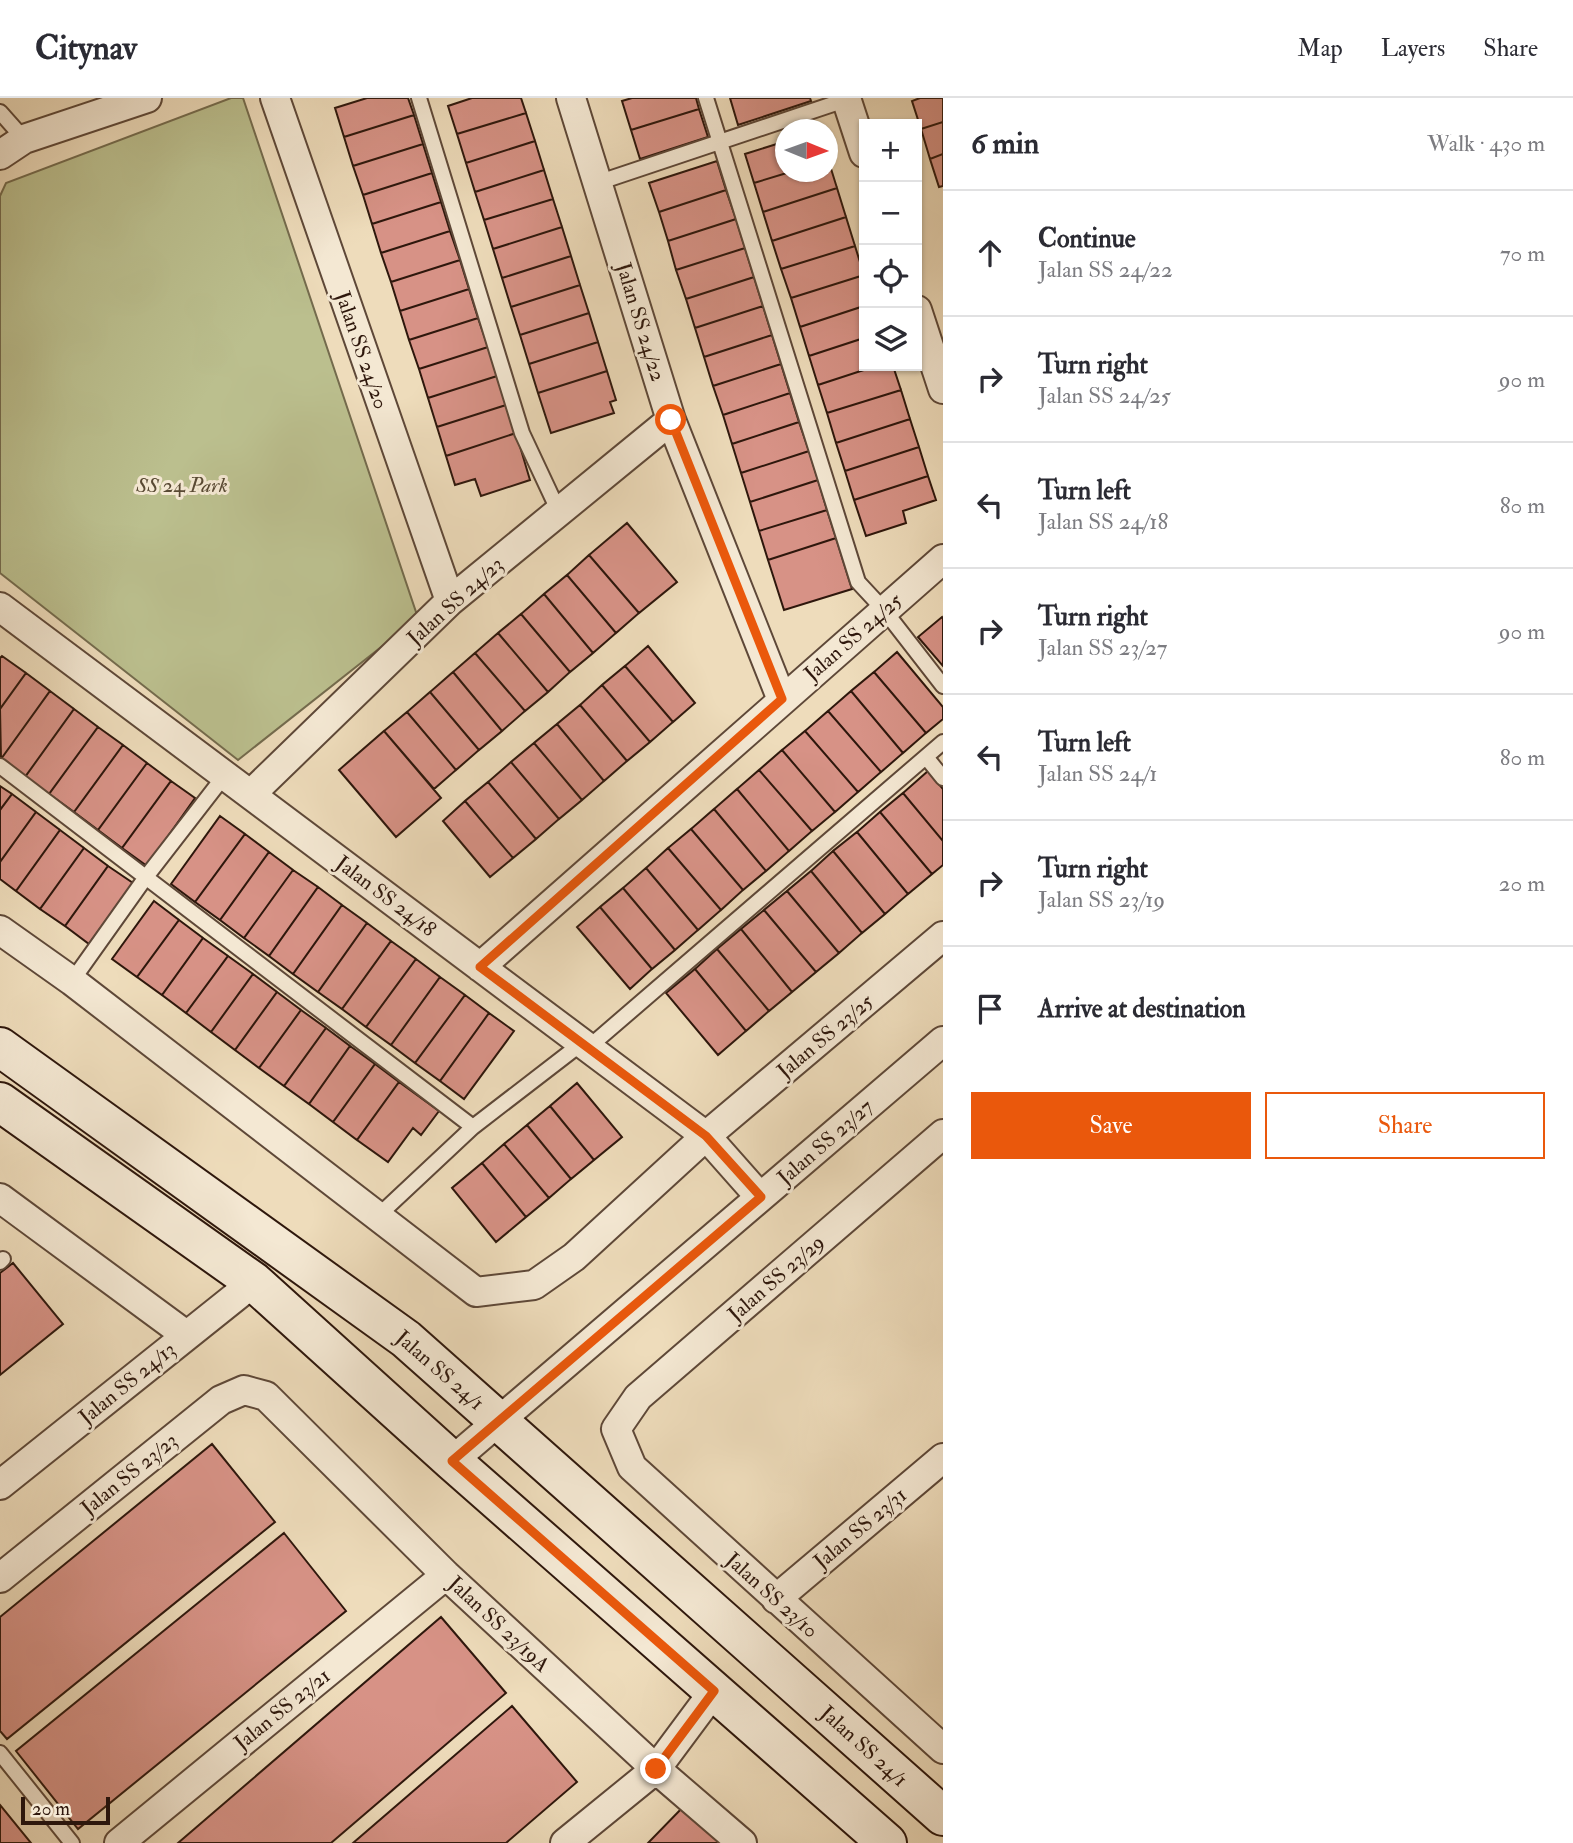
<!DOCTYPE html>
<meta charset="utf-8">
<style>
:root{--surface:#fff;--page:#f2f2f3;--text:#2b2b33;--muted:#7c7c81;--line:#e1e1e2;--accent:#ea580c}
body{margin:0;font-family:"IM FELL Double Pica",serif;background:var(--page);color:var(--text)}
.controls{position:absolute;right:21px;top:21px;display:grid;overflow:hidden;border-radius:0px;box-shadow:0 2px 5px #0004}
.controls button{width:63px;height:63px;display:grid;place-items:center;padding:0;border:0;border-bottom:2px solid var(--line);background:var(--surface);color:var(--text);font:35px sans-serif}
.compass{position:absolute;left:775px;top:21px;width:63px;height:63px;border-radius:50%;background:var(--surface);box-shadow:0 2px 5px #0004;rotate:91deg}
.scale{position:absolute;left:21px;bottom:18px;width:89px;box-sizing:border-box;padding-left:7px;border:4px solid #2e170c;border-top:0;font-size:19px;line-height:24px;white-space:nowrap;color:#2e170c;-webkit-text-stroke:5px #f4e8d3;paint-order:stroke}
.stop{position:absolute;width:21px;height:21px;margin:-16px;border:5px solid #ea580c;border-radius:50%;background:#fff}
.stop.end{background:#ea580c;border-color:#fff;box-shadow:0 2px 7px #0008}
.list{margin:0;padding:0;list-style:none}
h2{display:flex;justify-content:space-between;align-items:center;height:91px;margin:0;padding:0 28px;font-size:30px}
h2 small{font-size:23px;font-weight:400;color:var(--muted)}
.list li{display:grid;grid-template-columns:46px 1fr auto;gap:21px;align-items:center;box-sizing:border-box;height:126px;padding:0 28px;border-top:2px solid var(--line)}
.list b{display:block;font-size:26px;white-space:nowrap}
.list p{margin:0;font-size:23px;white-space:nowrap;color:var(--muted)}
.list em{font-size:23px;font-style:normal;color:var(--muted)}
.actions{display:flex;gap:14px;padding:21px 28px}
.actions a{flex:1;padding:16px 0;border:2px solid var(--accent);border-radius:0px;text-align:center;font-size:24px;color:var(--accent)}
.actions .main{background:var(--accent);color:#fff}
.icon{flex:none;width:38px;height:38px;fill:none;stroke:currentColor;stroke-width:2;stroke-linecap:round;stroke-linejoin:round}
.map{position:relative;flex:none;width:943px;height:1745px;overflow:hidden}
header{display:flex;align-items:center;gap:42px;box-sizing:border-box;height:98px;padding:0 35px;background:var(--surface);border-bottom:2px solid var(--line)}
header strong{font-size:33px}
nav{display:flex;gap:38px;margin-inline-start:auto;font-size:24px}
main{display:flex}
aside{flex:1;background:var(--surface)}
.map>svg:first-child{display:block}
.green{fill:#bbbf8e;stroke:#746b4d;stroke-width:2}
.building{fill:#d79286;stroke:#2e170c;stroke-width:2}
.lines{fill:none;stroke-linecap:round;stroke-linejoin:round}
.lane-casing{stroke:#5e4838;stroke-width:18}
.street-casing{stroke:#5e4838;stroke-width:32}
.secondary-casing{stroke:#2e170c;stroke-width:42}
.lane{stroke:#f4e8d3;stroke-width:14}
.street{stroke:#f4e8d3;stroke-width:28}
.secondary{stroke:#f4e8d3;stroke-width:38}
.route{stroke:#ea580c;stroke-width:9}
.labels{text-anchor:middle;stroke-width:6;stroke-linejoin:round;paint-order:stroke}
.street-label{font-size:21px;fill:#2e170c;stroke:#f4e8d3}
.park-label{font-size:21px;font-style:italic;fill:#584933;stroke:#f4e8d3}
</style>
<header>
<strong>Citynav</strong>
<nav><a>Map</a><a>Layers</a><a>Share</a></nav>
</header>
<main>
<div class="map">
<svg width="943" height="1745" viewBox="0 0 943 1745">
<rect width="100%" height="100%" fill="#eedcbb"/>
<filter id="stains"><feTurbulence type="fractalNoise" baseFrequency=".00286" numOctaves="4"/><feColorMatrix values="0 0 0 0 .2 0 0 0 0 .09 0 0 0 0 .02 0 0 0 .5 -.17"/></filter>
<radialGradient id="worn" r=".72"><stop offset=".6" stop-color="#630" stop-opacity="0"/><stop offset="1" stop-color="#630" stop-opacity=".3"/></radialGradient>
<!-- green -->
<path class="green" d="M231 0H243L418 520 238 662 0 475V98L6 85Z"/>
<!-- building -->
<path class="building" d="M367 0H408L414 17 344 39 335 10Z
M472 0H521L526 15 457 36 448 8Z
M632 0H696L699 11 631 32 622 3Z
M730 0H810L811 3 738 27Z
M920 0H943V24L921 31 912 3Z
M699 11 708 39 640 61 631 32Z
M526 15 535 43 466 65 457 36Z
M414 17 423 46 353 68 344 39Z
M943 24V56L930 61 921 31Z
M535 43 544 72 475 94 466 65Z
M786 43V74H790L754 85 745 56Z
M423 46 432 75 363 97 353 68Z
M943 56V88L939 89 930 61Z
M828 61 837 90 763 114 754 85 790 74H828Z
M717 63 726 92 659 114 649 85Z
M544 72 553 101 484 122 475 94Z
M432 75 441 104 372 126 363 97Z
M837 90 846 119 772 143 763 114Z
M726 92 736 121 668 143 659 114Z
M553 101 562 129 493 151 484 122Z
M441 104 450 133 381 155 372 126Z
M846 119 855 148 781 171 772 143Z
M736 121 745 150 676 172 668 143Z
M562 129 571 158 502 180 493 151Z
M450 133 460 162 391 184 381 155Z
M855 148 864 177 791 200 781 171Z
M745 150 754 179 686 201 676 172Z
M571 158 580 187 511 209 502 180Z
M460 162 469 191 400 213 391 184Z
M864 177V208L800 229 791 200Z
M754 179 763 208 695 230 686 201Z
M580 187 589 215 520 237 511 209Z
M469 191 478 220 409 242 400 213Z
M763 208 772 237 704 259 695 230Z
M864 208V240L809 258 800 229Z
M589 215 598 244 529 266 520 237Z
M478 220 488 249 419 271 409 242Z
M772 237 781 266 713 288 704 259Z
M864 240V268H876L818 287 809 258Z
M598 244 607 273 538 295 529 266Z
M488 249 497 278 428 300 419 271Z
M781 266 790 295 723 317 713 288Z
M876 268H893L901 292 827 315 818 287Z
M607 273 616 302 610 304 614 315 551 335 538 295Z
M497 278 506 307 437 329 428 300Z
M901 292 910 321 836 345 827 315Z
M790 295 799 324 732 346 723 317Z
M506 307 516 335 446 358 437 329Z
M910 321 919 349 845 373 836 345Z
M799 324 809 353 741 375 732 346Z
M516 335 530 382 481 398 475 381 455 387 446 358Z
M919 349 928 378 854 402 845 373Z
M809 353 818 382 750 404 741 375Z
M928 378 936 402 903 413 906 425 866 438 854 402Z
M818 382 827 412 759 433 750 404Z
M827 412 836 440 768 462 759 433Z
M627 425 677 484 639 515 589 457Z
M836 440 852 491 784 512 768 462Z
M589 457 639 515 616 535 567 477Z
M567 477 616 535 593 555 544 496Z
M544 496 593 555 570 574 521 516Z
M521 516 570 574 548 594 498 535Z
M942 519 943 521V568L918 539Z
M498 535 548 594 525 613 475 555Z
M648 548 695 605 673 624 625 568Z
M897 554 943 609V621L926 635 874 574Z
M475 555 525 613 502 633 453 574Z
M2 558 26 575 0 611V560Z
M625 568 673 624 650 644 602 587Z
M453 574 502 633 479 652 430 594Z
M874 574 926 635 903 655 851 593Z
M26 575 50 593 1 661 0 611Z
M602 587 650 644 627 663 580 607Z
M50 593 74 611 25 679 1 661Z
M851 593 903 655 881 674 828 613Z
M430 594 479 652 456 672 407 614Z
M580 607 627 663 604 683 557 626Z
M74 611 98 629 49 696 25 679Z
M828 613 881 674 858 694 805 633Z
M407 614 456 672 434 691 384 633Z
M557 626 604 683 582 702 534 645Z
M98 629 123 647 74 714 49 696Z
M384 633 441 700 396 739 339 672Z
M805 633 858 694 835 714 782 652Z
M534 645 582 702 559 721 511 664Z
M123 647 147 665 98 732 74 714Z
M782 652 835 714 812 733 759 672Z
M511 664 559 721 536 741 488 684Z
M147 665 171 683 122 750 98 732Z
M759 672 812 733 789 753 737 691Z
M928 673 943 691V743L903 695Z
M171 683 195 700 147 768 122 750Z
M488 684 536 741 513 760 465 703Z
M0 688 12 696 0 712Z
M737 691 789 753 766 773 714 711Z
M903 695 943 743V767L932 776 880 714Z
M12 696 36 714 0 764V712Z
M465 703 513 760 490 779 443 723Z
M714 711 766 773 743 792 691 731Z
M36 714 60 732 16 793 0 781V764Z
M880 714 932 776 908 796 857 734Z
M220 718 245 736 195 804 171 786Z
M691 731 743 792 721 812 668 750Z
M60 732 84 750 40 811 16 793Z
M857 734 908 796 885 816 833 753Z
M245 736 269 754 220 822 195 804Z
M84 750 108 768 65 828 40 811Z
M668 750 721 812 698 832 646 770Z
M833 753 885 816 862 835 811 773Z
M269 754 293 772 244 840 220 822Z
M108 768 133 785 89 846 65 828Z
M646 770 698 832 675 852 623 790Z
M293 772 318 789 269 858 244 840Z
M811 773 862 835 839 855 787 793Z
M318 789 342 807 293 876 269 858Z
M623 790 675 852 652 871 600 809Z
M787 793 839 855 816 874 764 812Z
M154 803 179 822 137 879 112 861Z
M342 807 367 825 318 894 293 876Z
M600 809 652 871 630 891 577 829Z
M764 812 816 874 792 894 741 831Z
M179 822 203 840 162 897 137 879Z
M367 825 391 843 342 911 318 894Z
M741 831 792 894 769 913 717 851Z
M203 840 228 858 186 915 162 897Z
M391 843 416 861 366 929 342 911Z
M717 851 769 913 746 933 695 871Z
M228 858 253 876 211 934 186 915Z
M416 861 440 879 391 947 366 929Z
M695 871 746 933 718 957 666 895Z
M253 876 277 894 235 952 211 934Z
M440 879 465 897 415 965 391 947Z
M277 894 301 912 259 970 235 952Z
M465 897 489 915 440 983 415 965Z
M301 912 326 930 284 988 259 970Z
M489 915 514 933 464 1001 440 983Z
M326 930 350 948 309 1006 284 988Z
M350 948 375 966 333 1024 309 1006Z
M375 966 399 984 357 1042 333 1024Z
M399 984 439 1013 421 1037 413 1030 388 1064 357 1042Z
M577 985 622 1039 594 1062 550 1008Z
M550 1008 594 1062 571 1081 527 1027Z
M527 1027 571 1081 549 1100 504 1046Z
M504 1046 549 1100 526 1119 482 1065Z
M482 1065 526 1119 496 1144 452 1090Z
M13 1165 63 1226 0 1277V1175Z
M212 1346 275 1424 7 1641 0 1633V1519Z
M284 1435 346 1513 78 1731 16 1653Z
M441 1519 506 1595 331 1745H178Z
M512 1608 577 1684 506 1745H353Z
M686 1706 724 1745H648Z
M0 1707 31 1745H0Z"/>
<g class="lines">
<!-- lane casing -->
<g class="lane-casing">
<path id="lane" d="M419 0 522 335 559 414
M706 0 858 484 884 512 943 588
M0 14 24 41
M597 85 851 0
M926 659 943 680
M0 668 473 1029
M72 883 146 779 225 677
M589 949 943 644
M378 1118 473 1029 582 945
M0 1164 3 1161
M0 1655 72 1745"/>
</g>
<!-- street casing -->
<g class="street-casing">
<path id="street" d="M275 0 450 503
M571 0 671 322 782 602
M846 0 864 55
M0 57 24 41 147 0
M917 212 943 291
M0 509 706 1038 760 1099
M251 696 450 503 671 322
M0 832 72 883 476 1194 534 1187 574 1159 706 1038 943 838
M480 869 943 461
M943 1036 638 1299 616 1331 632 1369 943 1651
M0 1100 186 1237
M452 1363 943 943
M0 1387 254 1184
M0 1480 221 1302 244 1292 266 1298 446 1477 656 1671 742 1745
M776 1501 943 1360
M119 1745 446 1477
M565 1745 656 1671 714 1593"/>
</g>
<!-- secondary casing -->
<g class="secondary-casing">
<path id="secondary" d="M0 949 406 1241 943 1718
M0 1004 254 1184 452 1363 887 1745"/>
</g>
<!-- lane -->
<use href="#lane" class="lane"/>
<!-- street -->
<use href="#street" class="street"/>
<!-- secondary -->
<use href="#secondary" class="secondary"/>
</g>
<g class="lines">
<!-- route -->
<path class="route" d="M656 1671 714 1593 452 1363 761 1099 706 1038 480 869 782 601 671 322"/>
</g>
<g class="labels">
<!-- street labels -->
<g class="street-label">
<text transform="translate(641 224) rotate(73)" y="7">Jalan SS 24/22</text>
<text transform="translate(362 252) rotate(71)" y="7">Jalan SS 24/20</text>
<text transform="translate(455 503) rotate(-42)" y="7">Jalan SS 24/23</text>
<text transform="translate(853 539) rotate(-41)" y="7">Jalan SS 24/25</text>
<text transform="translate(386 798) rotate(37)" y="7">Jalan SS 24/18</text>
<text transform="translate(825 938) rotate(-40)" y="7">Jalan SS 23/25</text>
<text transform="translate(825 1044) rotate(-41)" y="7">Jalan SS 23/27</text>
<text transform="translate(776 1180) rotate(-41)" y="7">Jalan SS 23/29</text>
<text transform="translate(440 1272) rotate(41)" y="7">Jalan SS 24/1</text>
<text transform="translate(127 1285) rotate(-39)" y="7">Jalan SS 24/13</text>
<text transform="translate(129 1376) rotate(-39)" y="7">Jalan SS 23/23</text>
<text transform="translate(860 1430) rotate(-40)" y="7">Jalan SS 23/31</text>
<text transform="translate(772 1497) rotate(42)" y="7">Jalan SS 23/10</text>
<text transform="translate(499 1526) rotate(43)" y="7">Jalan SS 23/19A</text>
<text transform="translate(282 1611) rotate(-39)" y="7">Jalan SS 23/21</text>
<text transform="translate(864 1648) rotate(42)" y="7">Jalan SS 24/1</text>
</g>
<!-- park labels -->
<g class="park-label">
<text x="182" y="394">SS 24 Park</text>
</g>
</g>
<rect width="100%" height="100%" filter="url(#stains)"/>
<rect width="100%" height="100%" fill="url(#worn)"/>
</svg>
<div class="controls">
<button>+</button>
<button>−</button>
<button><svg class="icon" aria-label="locate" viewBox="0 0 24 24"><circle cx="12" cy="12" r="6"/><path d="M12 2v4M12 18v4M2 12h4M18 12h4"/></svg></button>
<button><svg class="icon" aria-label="layers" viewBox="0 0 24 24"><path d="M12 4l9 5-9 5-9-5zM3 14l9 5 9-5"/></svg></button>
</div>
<svg class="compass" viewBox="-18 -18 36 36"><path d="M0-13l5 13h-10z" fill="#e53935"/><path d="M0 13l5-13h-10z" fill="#7c7c81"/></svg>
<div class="scale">20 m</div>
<div class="stop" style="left:671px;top:322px"></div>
<div class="stop end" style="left:656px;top:1671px"></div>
</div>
<aside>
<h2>6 min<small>Walk · 430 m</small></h2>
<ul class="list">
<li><svg class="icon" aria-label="ahead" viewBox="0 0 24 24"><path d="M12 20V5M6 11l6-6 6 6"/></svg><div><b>Continue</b><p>Jalan SS 24/22</p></div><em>70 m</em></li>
<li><svg class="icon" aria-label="right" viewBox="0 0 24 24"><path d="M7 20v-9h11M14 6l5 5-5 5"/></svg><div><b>Turn right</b><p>Jalan SS 24/25</p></div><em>90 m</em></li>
<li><svg class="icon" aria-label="left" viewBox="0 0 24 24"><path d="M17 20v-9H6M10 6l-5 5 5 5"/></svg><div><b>Turn left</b><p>Jalan SS 24/18</p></div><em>80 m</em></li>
<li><svg class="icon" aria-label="right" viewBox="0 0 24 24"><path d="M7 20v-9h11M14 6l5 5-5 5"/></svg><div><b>Turn right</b><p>Jalan SS 23/27</p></div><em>90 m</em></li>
<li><svg class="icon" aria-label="left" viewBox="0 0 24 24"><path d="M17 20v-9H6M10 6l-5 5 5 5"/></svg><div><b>Turn left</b><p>Jalan SS 24/1</p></div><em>80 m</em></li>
<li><svg class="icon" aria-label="right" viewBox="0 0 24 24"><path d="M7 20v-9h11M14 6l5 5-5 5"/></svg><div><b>Turn right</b><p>Jalan SS 23/19</p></div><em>20 m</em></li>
<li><svg class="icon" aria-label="arrive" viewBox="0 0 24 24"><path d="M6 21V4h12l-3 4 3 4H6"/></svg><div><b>Arrive at destination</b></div></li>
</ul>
<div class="actions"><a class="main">Save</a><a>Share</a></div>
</aside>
</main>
